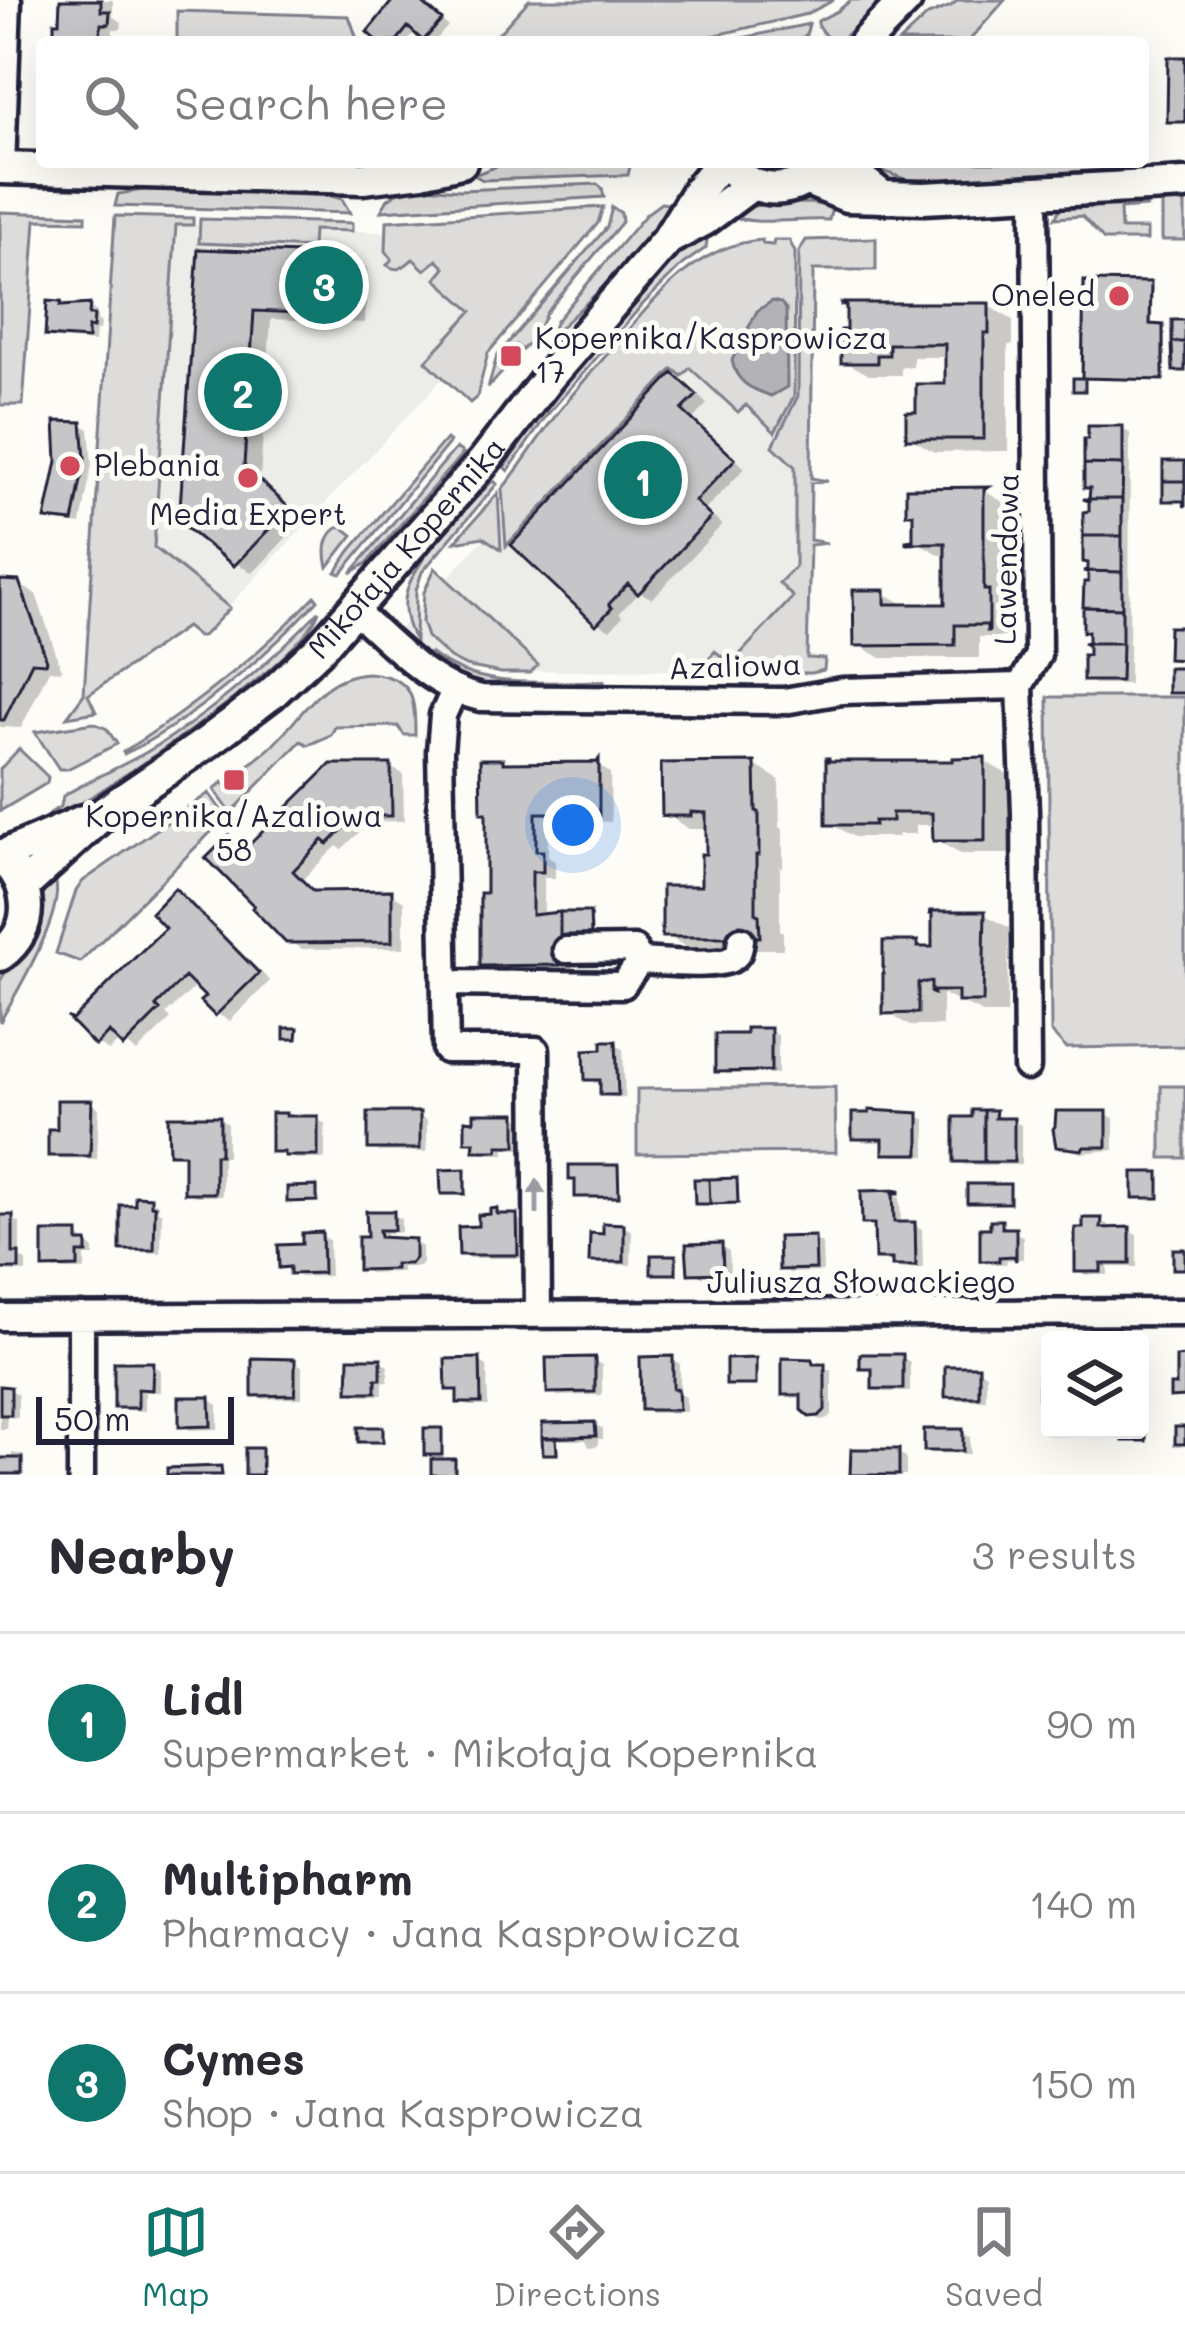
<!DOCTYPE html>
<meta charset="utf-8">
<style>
:root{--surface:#fff;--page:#f2f2f3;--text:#2b2b33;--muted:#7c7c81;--line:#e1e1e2;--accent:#0f766e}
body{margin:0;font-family:Mali,sans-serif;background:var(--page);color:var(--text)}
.controls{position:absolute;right:36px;bottom:36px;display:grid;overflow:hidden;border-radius:12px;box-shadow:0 12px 48px #0002}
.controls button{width:108px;height:108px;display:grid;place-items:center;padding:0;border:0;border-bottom:3px solid var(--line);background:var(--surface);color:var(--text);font:60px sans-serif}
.scale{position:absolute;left:36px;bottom:30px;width:198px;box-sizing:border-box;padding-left:12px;border:6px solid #22223b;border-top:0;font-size:33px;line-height:42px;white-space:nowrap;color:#22223b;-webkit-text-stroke:9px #fdfcf7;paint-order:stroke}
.you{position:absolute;left:573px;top:825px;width:42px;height:42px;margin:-30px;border:9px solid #fff;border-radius:50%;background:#1a73e8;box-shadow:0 0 0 18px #1a73e833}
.badge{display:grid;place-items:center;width:78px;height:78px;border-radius:50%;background:var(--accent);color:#fff;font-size:39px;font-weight:700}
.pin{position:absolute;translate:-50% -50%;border:6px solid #fff;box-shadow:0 3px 12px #0006}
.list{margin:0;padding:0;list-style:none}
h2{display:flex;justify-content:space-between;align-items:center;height:156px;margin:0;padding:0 48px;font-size:51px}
h2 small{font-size:39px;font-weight:400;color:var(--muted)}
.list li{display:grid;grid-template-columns:78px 1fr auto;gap:36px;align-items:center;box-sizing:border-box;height:180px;padding:0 48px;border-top:3px solid var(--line)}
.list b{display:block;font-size:45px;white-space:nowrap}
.list p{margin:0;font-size:39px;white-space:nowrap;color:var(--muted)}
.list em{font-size:39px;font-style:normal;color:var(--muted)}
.icon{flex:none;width:66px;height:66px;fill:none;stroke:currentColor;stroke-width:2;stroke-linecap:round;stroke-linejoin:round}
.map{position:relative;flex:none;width:1185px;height:1475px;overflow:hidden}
.search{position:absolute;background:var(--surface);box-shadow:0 12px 48px #0002;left:36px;right:36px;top:36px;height:132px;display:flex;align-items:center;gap:30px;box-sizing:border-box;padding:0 42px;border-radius:12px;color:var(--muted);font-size:45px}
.sheet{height:696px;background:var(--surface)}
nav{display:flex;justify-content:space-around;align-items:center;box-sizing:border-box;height:168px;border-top:3px solid var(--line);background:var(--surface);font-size:33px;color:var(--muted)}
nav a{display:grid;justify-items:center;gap:6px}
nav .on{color:var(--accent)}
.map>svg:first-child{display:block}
.built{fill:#ecece9}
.green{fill:#dddcdb;stroke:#807f8b;stroke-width:3}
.water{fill:#b2b2b7;stroke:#787885;stroke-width:3}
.shadow{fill:#0003;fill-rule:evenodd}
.building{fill:#c6c6c8;stroke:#22223b;stroke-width:3}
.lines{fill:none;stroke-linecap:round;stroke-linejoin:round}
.minor-casing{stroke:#22223b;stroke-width:33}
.tertiary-casing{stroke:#22223b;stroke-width:39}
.minor{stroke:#fdfcf7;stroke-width:24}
.tertiary{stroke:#fdfcf7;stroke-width:30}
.oneway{fill:#9a9aa2}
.poi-dot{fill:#d1495b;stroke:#fdfcf7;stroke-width:4.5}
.labels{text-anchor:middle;stroke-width:10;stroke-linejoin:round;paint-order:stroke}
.poi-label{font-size:30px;fill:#22223b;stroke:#fdfcf7;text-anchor:start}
.street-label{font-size:30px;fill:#22223b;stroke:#fdfcf7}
</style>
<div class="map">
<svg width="1185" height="1475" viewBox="0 0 1185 1475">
<rect width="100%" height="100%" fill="#fdfcf7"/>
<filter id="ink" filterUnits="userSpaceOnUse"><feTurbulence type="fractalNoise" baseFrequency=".00833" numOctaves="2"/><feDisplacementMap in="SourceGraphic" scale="24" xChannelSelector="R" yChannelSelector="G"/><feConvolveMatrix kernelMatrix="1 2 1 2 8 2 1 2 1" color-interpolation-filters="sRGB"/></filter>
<g filter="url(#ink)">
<!-- built -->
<path class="built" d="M176 224 530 238 543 272 228 607 154 547Z
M742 263H802L796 670 419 671 398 631Z"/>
<!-- green -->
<path class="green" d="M529 0H834L807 14 712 36 700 42H491Z
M851 0H886L838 42H830L818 26V21L839 10Z
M958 0H1005L968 42H899L928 15 951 6Z
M177 11 349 16 358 42H177Z
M809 24 806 35 797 42H723Z
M507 162H631L628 175 483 180 474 175Z
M869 162H1119L1116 169 965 181 913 182 882 171Z
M597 184 602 188 604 197 381 211 388 199 397 193 424 187 460 190Z
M155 188 331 196 342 199 350 213 115 206 118 194Z
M1169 198H1185V240H1162V206Z
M1141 200 1146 207 1120 209 1121 229H1147V240H1104L1082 216 1055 218 1060 209 1070 203Z
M661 203 676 205 618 273 548 339 556 321 646 214Z
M810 203 832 207 829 220C795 218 758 227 725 215 751 202 781 204 810 203Z
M603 207 598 223 488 353 477 397 470 403 426 361 472 311 436 279 445 268 437 260 425 270 413 259C403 267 399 273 387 265L392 259 386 251 387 221Z
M612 207 621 213 622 222 546 313 537 333 522 350 516 345 501 362 506 368 488 388 497 356 607 227Z
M0 212 86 215V221L36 220 23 405H0Z
M115 216 193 218V225H176L154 547 230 608 204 635 198 637 186 627 88 695 96 712 67 717 84 694Z
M200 219 352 223V231L313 230 312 248 199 243Z
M701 231 707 241 706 248 683 264 643 304 547 415 508 471 504 467C522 445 534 421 551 398 594 338 647 282 701 231Z
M876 238V270H813L811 478 828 481 811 483 810 540 827 543 810 545 807 658 825 659 824 670 811 673 697 672 715 651 731 664 793 597 779 583 795 567V467L773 446 798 396 799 252 806 240Z
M762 240 763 244 773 245 774 240H789L795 252 794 396 775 432 746 405 738 412 690 368 682 376 673 369 506 546 502 489C520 468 534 444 551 422 569 397 590 374 610 351 652 303 693 245 762 240Z
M446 439 450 442 341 574 336 572 350 551Z
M456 448 463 453 367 563 351 573Z
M493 480 497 484 422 572 416 590 415 641C407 626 402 611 406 594 414 558 468 508 493 480Z
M498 493 501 549 483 537 455 542Z
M341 526 353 535 328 567C324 551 325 533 341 526Z
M435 568 538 665 530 673H501L466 666 450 658 427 637 422 622 424 592Z
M315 596 318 600C267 655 191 722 124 754L123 752C194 707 257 657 315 596Z
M319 611C303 664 102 791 49 823L50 813 61 806 63 796C89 780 118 768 145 753 206 718 271 661 319 611Z
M430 653C480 692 545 681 604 681V686C541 687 476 699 425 654Z
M368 673C413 677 415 696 415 735H404L398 726 335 727 331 735 308 745 301 741 231 813 214 789 223 782 229 790 247 777 243 769C253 761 264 754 273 745 303 715 322 675 368 673Z
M1048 697H1185V1046L1066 1048 1051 1032Z
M94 723 107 729 117 744 67 769H59L35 732Z
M19 749 48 777 47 783 0 811V769Z
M209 793 226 817 80 962 56 953 76 891 83 881Z
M54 877C69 907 16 993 0 1022V981L33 927 40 895Z
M1161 1086H1185V1158H1161Z
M835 1087 836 1152 637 1154V1089Z"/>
<!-- water -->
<path class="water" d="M772 301 781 303 786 309 787 387 771 396C751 389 736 383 732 360L757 311Z"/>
<!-- shadow -->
<path class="shadow" d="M63 0H113V17L122 22 121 29H113L112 42H57Z
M397 0H417L448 26 434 42 416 30 407 42H383Z
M201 252 350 258 367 268 365 323 271 319 260 478 304 519 253 573 236 563Z
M1150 285 1153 286 1152 328 1165 330V380L1088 378Z
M60 305 65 308 89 307 97 312V320L101 323 100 330H96L95 342 56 339 48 335Z
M988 306 1013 320V345H1008V451L934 452 909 437 919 415 948 387V357H913V367H901V375H869L844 361Z
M674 376 686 384 707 404 693 419 745 468 705 510 722 525 652 599 640 592 619 613 623 616 610 630 598 623Z
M81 424 89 429 92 464 81 525 56 522 48 518 60 461Z
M1122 429 1130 433 1129 684H1094L1086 679 1091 658 1093 490 1087 486 1091 442Z
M983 490 1008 505V604L1013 607V637H979V658H881L857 644 884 593 909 607H948V555H940L916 541V516L909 512Z
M0 583 18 584 36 594 62 671 49 670 21 728 0 727Z
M984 761 1009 775V854H960L936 840V825H916V834H898V837H854L829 823Z
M502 762 508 766 598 765 610 773 611 822 548 818V857L555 861V878H544V916H592L593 936H572V971H496L483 964Z
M755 765 779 780 780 827 783 829V868L780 867V930L783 932V949H690L665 935 704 889 709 857V829H689L665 814Z
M390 767 403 774 404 821 370 822 342 849 337 846 303 879 318 894 391 893 404 901V948L302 949 288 941 230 839 247 851Z
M176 892 188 899 270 981 230 1021 217 1014 205 1001 209 997 197 985 166 1014 171 1019 137 1052 120 1040 109 1051 97 1044 170 928Z
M984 914 1009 928 1007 1014H985L942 994V1026H910L886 1012 917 944 928 950ZM939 988H973V994H945Z
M770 1031 778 1035V1074H726L718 1070 749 1037Z
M615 1044 623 1049 625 1098 611 1097 603 1093V1083H595L588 1079 605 1052Z
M92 1103 99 1108 97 1159 59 1158 51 1154Z
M995 1113 1003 1121H1013L1021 1125V1165H965L957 1160Z
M1106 1114 1114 1118V1150L1080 1153 1058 1145Z
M419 1115 427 1120V1152H379L371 1147Z
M515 1116 523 1120V1149H505V1154H484L468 1140Z
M918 1116 926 1120V1156H894L886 1152V1142H863L855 1137Z
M219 1119 227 1123V1157H222V1196H195L187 1192V1156H179L172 1152Z
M290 1119H317L325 1124V1159H295L274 1150Z
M892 1193 900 1198 901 1225H914L922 1229 923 1268 902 1269 895 1262H886L878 1257 877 1227 865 1223Z
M150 1200 158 1204V1211L162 1213 161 1253 131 1252 123 1248 138 1208Z
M497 1211 524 1222 525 1258H470L462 1253Z
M393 1214 401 1219V1232L386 1233 387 1241 414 1242 422 1247V1263L419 1267H402V1272L369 1273 361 1268 370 1240Z
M0 1218H12L20 1223V1258L26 1261V1272H8L0 1268Z
M1101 1221 1109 1225V1231L1129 1230 1137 1235V1267H1108V1275H1085L1078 1271Z
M1001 1223 1009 1228V1231L1023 1236V1259L1007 1260 1006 1264H991L983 1259Z
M624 1227 632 1231 631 1265 600 1264 592 1260Z
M77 1235 94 1249V1256H85V1270H54L46 1266Z
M321 1235 329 1240 330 1276 301 1277 282 1266Z
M814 1239 822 1244 823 1272 790 1273 782 1269Z
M721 1246 729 1251 730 1276H698L691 1272Z
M902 1357 910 1362V1392H883L875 1387V1372L863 1367Z
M672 1359 680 1364V1394L686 1397V1412L651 1413 644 1408Z
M380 1361 388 1366V1382H383V1395H359L351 1390Z
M479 1361 487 1366 488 1406H468L460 1401V1393L449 1388Z
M594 1361 602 1365V1395L558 1396 550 1391Z
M294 1362 302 1366V1398L263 1399 255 1394Z
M811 1362 832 1371V1414L827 1419 820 1420 811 1414 804 1398H793L785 1393Z
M152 1365 160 1370V1392H145V1411L125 1410 117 1406Z
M978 1369 986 1374V1400H956L948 1396Z
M0 1389 10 1390 18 1394V1418L7 1417 6 1429H0Z
M210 1400 218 1405V1429L190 1430 182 1425Z
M595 1425 603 1429V1439H598V1446L589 1447 586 1440H558L559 1454H549L545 1426Z
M962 1432 970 1437V1454L934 1453 927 1449Z
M12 1453 23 1455 24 1474H0V1461H12Z
M898 1453 906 1457V1475H853Z"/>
<!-- building -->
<path class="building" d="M60 0H101V11H110L109 24H101L100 42H54V22H59Z
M393 0H419L442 20 423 41 408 27 396 42H378L367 32Z
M1168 57H1185V122H1167Z
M198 249 351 255 348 315 254 311 244 465 289 508 234 566 179 522Z
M1084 281 1151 282 1150 324 1163 325V380L1082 378Z
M47 301 61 302 60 306 90 304 89 315H94L93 328 88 327V339L45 336Z
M841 303H989V333H984V439H906V412H916V384H945V344H889V355H877V363H841V330H846V305H841Z
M1172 320H1185V342H1172Z
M1172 342H1185V371H1173Z
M673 373 697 395 682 410 735 459 695 501 711 517 638 594 628 584 609 604 612 608 596 625 511 545Z
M1073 378H1085V391H1073Z
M55 421 82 422 85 459 73 522 45 519 57 461Z
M1088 426H1123V465L1084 464V439H1088Z
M1163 461H1185V481H1163Z
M1084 464 1123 465 1122 499H1089L1090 488H1084Z
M1163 481H1185V507L1183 501H1163Z
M989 487 984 490V590H989V631H987V625H955V645L854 646 853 590H885V604H945V543H906V541L913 540V514H906V488Z
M1083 499H1122V536H1083V512L1089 511V501Z
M1083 536H1122V572L1083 571 1088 570V563L1083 562Z
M1083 571 1122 572V608L1083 607 1084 582H1088V572Z
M0 580 19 581 47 661 46 663 32 662 4 720H0Z
M1083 607 1122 608V643H1083L1088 642V631L1083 632Z
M1169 627H1185V660L1168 659Z
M1083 643H1122L1121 681H1083V655H1088V645Z
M1168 668H1185V693H1168Z
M985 757V841H933L932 813H892V821H874L875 825H826V758H829V761H953V758Z
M480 759H503V763L597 762 599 759V816H564L563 813H536V851H543V872H532V915L560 912V965L480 966V893H486V813H481Z
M755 762 756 811 759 812V855H756V914L759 915 760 937H662V886H701V854H706V813L691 812V816H662L661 763Z
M331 764H391L392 816H356L328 844 323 840 293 871 313 891 392 890V942L286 943 252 908 254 906 207 859 204 860 229 835 244 850Z
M175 888 259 973 215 1016 200 1001 205 997 185 977 156 1006 160 1010 123 1047 109 1032 95 1046 67 1017 72 1020 165 928 151 913Z
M930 911H985L983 1002H958V991H934V994L931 993V982L918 983V1013L883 1014V941H918V947H932V914H930Z
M560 912H590L591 936H560Z
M284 1028H298L297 1039H284Z
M746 1028H771V1071L715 1072V1034H746Z
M602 1041H616L618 1095H600V1080H585L584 1050 602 1049Z
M57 1100H92L90 1156H48V1129H57Z
M869 1110 919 1113V1154H883V1139H852V1113H869Z
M972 1110H984V1162H954V1117H972Z
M984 1110H996L995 1118H1014V1162H984Z
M1056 1111H1107V1147H1084L1082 1150 1056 1147 1053 1129 1055 1126Z
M368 1112H420V1149H368Z
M271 1113H286V1116H318V1156H284V1152H271Z
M474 1113H516V1146H498V1151H473L474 1142H465V1120L474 1121Z
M168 1116H220V1155H215V1193H184V1154H169Z
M569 1165H618L619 1197H575V1180H569Z
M465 1169V1194H441L440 1170Z
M1133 1172H1159V1198H1133Z
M737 1178 738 1203 710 1204 709 1179Z
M694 1179H709L710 1204H695Z
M967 1184H1010V1203H967Z
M317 1186V1201L287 1202V1187Z
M899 1190V1193H893L894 1222H915L916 1266H892V1259H875L874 1224H862L861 1191Z
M135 1196 151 1197V1205L155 1206 154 1250H120V1205H135Z
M497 1208V1214H517L518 1255H459L458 1227 478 1226V1215L490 1214V1209Z
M366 1211H394V1230H379L380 1237 415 1239V1258L410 1264H395V1269L358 1270V1237H367Z
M0 1215H13V1253H19V1269H0Z
M1083 1218H1102L1101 1228 1130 1227V1264H1101V1272H1075V1228H1083Z
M990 1220H1002V1228H1016V1261L1014 1256 999 1257V1261H980V1228H990Z
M603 1223 624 1224V1262H589L590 1233 603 1234Z
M43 1232H78V1242H87V1253H78V1267L43 1268Z
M322 1232 323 1273 290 1274V1267L279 1268 278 1245 302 1244V1233Z
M815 1236 816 1269 779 1270 778 1237Z
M722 1243 723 1273 688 1274 686 1244Z
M1173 1249H1185V1269H1173Z
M651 1255H676V1274H651Z
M860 1354H903V1389H872V1369H860Z
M673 1356V1389H678L679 1410H641L640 1357Z
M1185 1356V1397L1170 1398V1385H1176V1357Z
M595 1357V1392L547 1393 546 1358Z
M252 1358 295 1359V1395L252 1396Z
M349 1358H381V1379H376V1392H348Z
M480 1358 481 1403H457V1390H446L445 1359Z
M756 1358V1385H726V1359Z
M782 1358 812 1359 813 1364H825V1410L819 1416 809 1417 801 1410V1395H782Z
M114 1362H153L152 1390 138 1389V1408H114Z
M945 1366H979V1397H945Z
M1039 1368H1050V1401H1039Z
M0 1386 11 1387V1415H0Z
M179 1397H210L211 1426 179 1427Z
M595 1422 596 1436 542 1438V1423Z
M358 1427H383V1442H358Z
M1175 1427H1185V1444H1175Z
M424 1428H442V1455H424Z
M924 1429H963V1451H924Z
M1123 1430 1146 1431V1441H1123Z
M556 1437 557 1454H543L542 1438Z
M245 1448H262V1475H245Z
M851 1449H899V1475H850Z
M0 1458H22V1474H0Z
M431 1459H455V1475H431Z
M221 1466 222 1475H167V1468Z"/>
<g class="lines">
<!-- minor casing -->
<g class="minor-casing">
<path id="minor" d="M2 168 8 0
M353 609C392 643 430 687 481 698L784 701 842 691 1020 686
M454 691 443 715 440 751 446 1050H536L538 1314
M566 950 634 949 640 961C660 962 719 968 733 958 741 952 739 949 741 940
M445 983 623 985 640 961
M1027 1067 1025 812 1020 686 1038 655 1035 191
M81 1316V1475
M0 1317 1185 1312"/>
</g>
<!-- tertiary casing -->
<g class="tertiary-casing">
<g id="tertiary">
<path d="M865 42 906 0"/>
<path d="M726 162C752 197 798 198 823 162"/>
<path d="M839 162 883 197"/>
<path d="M0 168 363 178 422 171 461 162"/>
<path d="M808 180 847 196 924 198 1185 184"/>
<path d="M668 239 704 220 751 185"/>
<path d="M0 855C32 883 37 928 0 955"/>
<path d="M2 856 83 821"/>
<path id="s1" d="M24 886 105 812 206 743 271 694 319 649 484 461 548 378 668 239 699 189 721 162"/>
</g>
</g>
<!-- minor -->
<use href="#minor" class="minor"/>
<!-- tertiary -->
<use href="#tertiary" class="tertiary"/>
</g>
<!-- one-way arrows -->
<defs><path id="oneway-solid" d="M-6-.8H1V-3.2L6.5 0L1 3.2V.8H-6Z" transform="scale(3)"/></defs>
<use class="oneway" href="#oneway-solid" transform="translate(537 1197) rotate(-90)"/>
</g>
<!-- markers -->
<g class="poi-dot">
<circle cx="1119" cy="296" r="12"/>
<rect x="499" y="344" width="24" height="24" rx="6"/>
<circle cx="70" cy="466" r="12"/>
<circle cx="248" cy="478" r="12"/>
<rect x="222" y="768" width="24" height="24" rx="6"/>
</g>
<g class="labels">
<!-- poi labels -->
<g class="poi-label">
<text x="1095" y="306" text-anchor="end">Oneled</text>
<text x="535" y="349">Kopernika/Kasprowicza<tspan x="535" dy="34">17</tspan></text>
<text x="94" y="476">Plebania</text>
<text x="248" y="525" text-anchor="middle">Media Expert</text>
<text x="234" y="827" text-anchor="middle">Kopernika/Azaliowa<tspan x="234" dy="34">58</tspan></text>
</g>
<!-- street labels -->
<g class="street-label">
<text dy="10" stroke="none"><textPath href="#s1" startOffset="513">Mikołaja Kopernika</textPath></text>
<text transform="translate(1007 559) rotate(-89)" y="10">Lawendowa</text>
<text transform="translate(735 667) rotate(-2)" y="10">Azaliowa</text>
<text x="861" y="1293">Juliusza Słowackiego</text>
</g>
</g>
</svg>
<div class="controls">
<button><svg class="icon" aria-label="layers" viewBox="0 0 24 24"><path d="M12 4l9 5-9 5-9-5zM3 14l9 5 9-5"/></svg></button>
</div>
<div class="scale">50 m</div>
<div class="you"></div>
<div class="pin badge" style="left:643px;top:480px">1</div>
<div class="pin badge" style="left:243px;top:392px">2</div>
<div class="pin badge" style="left:324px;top:285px">3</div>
<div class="search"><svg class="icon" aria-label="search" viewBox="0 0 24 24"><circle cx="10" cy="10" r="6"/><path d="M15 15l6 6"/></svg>Search here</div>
</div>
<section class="sheet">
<h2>Nearby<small>3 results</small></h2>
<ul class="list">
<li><span class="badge">1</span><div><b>Lidl</b><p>Supermarket · Mikołaja Kopernika</p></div><em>90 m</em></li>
<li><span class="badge">2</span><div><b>Multipharm</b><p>Pharmacy · Jana Kasprowicza</p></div><em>140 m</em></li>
<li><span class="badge">3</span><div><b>Cymes</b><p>Shop · Jana Kasprowicza</p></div><em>150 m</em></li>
</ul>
</section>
<nav>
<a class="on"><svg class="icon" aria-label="map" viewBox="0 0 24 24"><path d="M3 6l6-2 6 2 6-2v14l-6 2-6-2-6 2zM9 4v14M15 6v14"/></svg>Map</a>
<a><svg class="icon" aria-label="directions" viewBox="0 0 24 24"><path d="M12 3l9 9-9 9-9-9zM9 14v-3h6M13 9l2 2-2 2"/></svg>Directions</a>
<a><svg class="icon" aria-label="saved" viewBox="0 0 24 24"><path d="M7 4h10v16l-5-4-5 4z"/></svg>Saved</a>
</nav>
